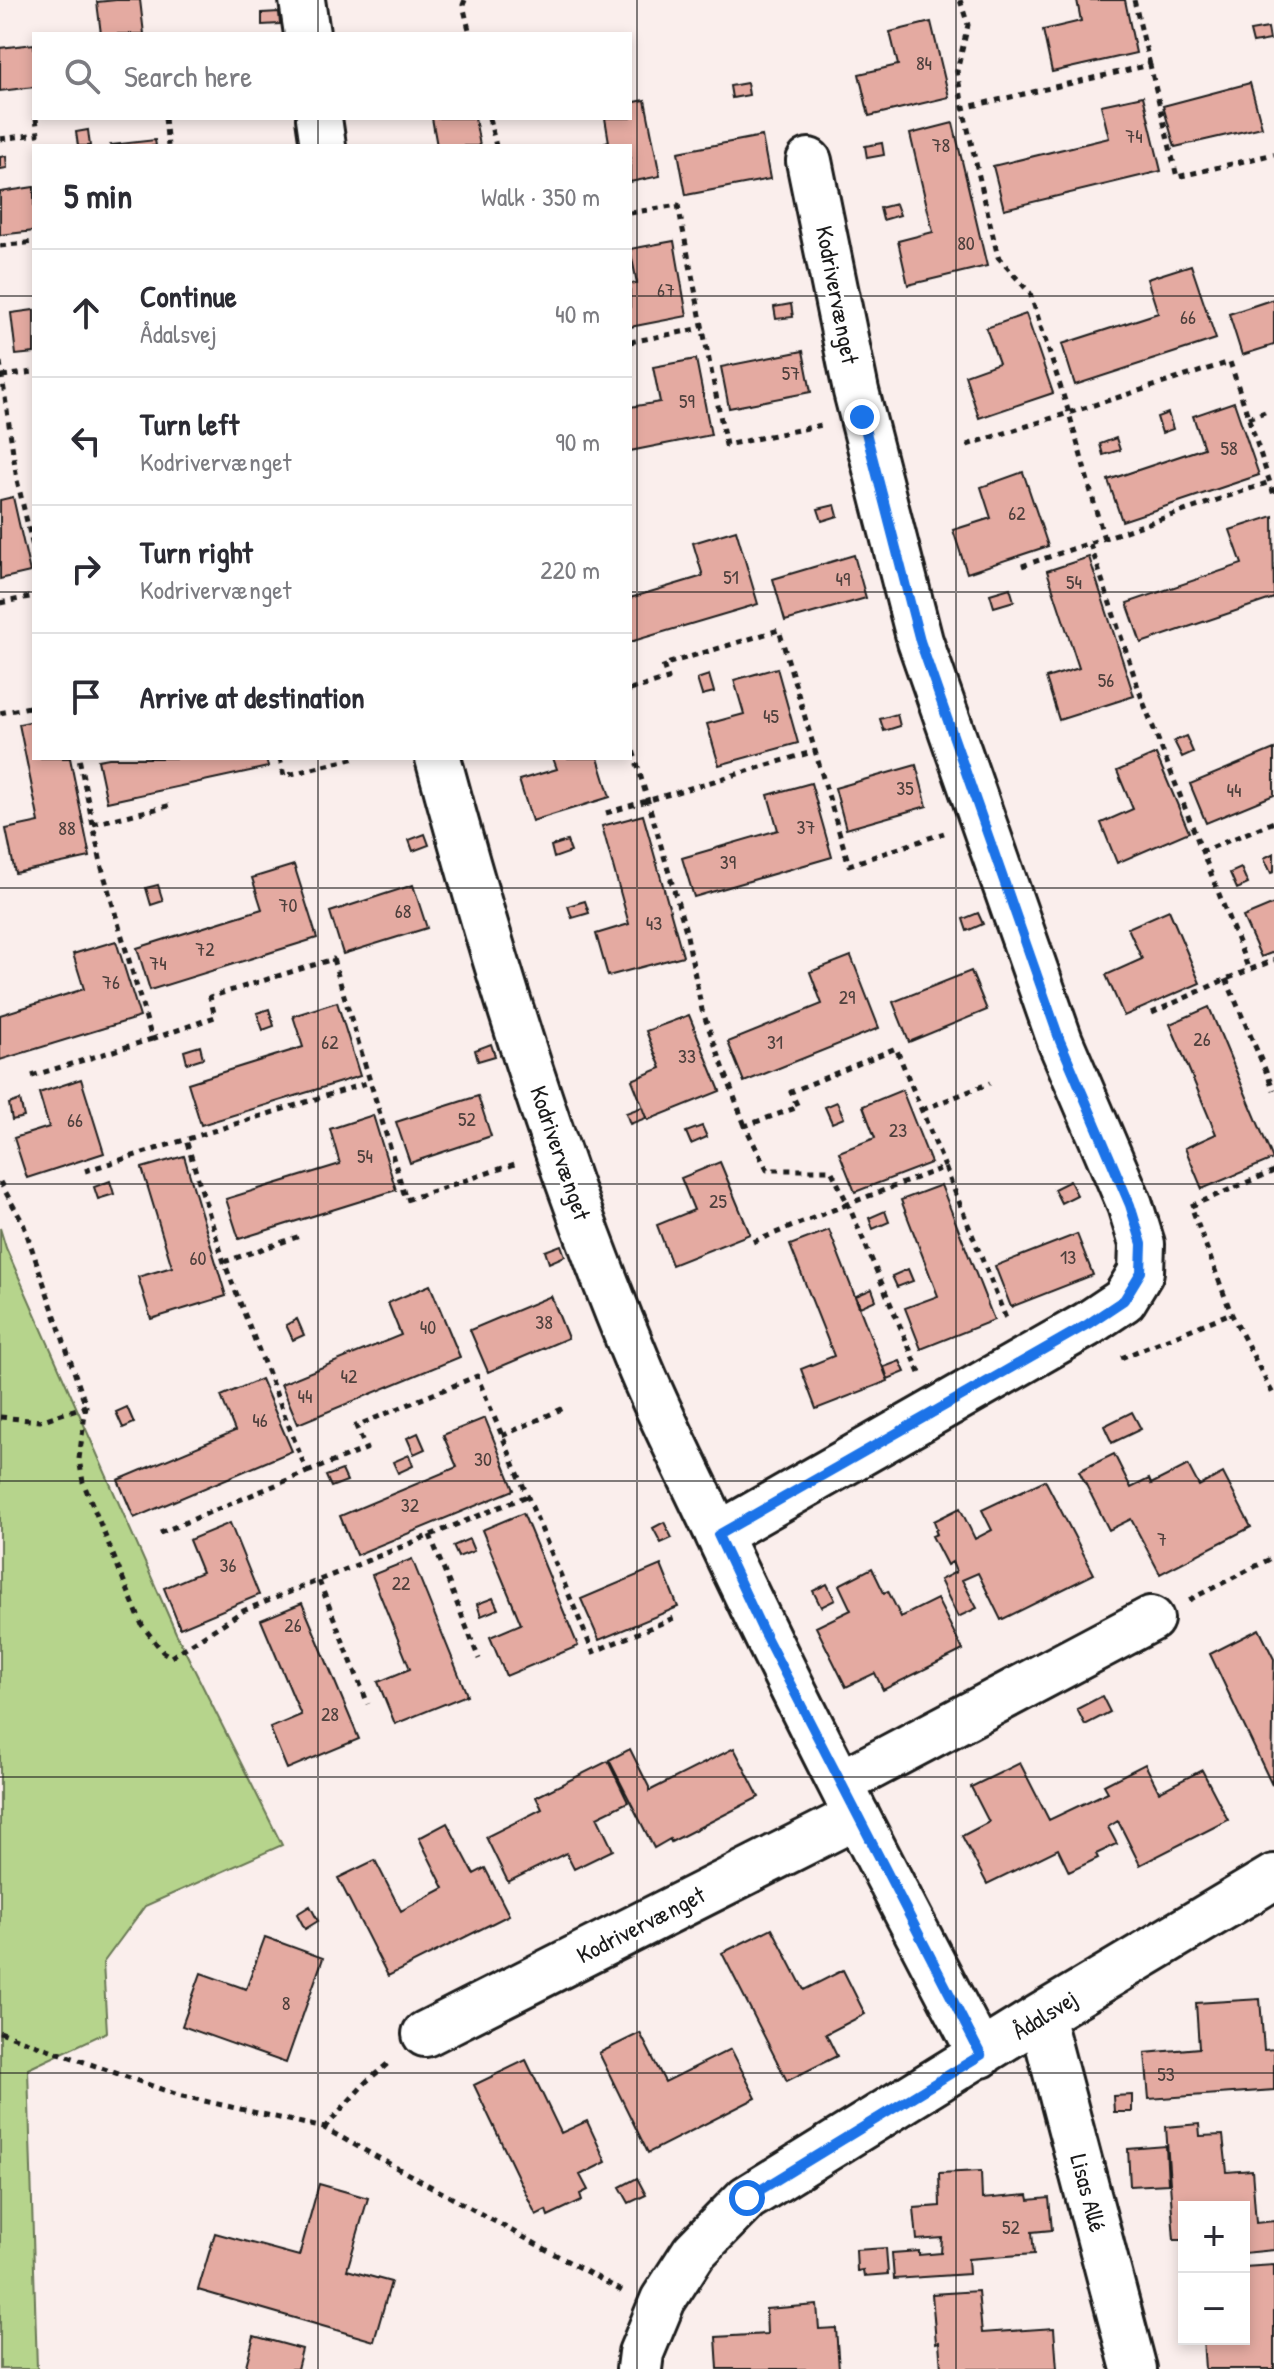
<!DOCTYPE html>
<meta charset="utf-8">
<style>
:root{--surface:#fff;--page:#f2f2f3;--text:#2b2b33;--muted:#7c7c81;--line:#e1e1e2}
body{margin:0;font-family:"Patrick Hand",sans-serif;background:var(--page);color:var(--text)}
.controls{position:absolute;right:24px;bottom:24px;display:grid;overflow:hidden;border-radius:0px;box-shadow:0 4px 12px #0003}
.controls button{width:72px;height:72px;display:grid;place-items:center;padding:0;border:0;border-bottom:2px solid var(--line);background:var(--surface);color:var(--text);font:40px sans-serif}
.stop{position:absolute;width:24px;height:24px;margin:-18px;border:6px solid #1a73e8;border-radius:50%;background:#fff}
.stop.end{background:#1a73e8;border-color:#fff;box-shadow:0 2px 8px #0008}
.list{margin:0;padding:0;list-style:none}
h2{display:flex;justify-content:space-between;align-items:center;height:104px;margin:0;padding:0 32px;font-size:34px}
h2 small{font-size:26px;font-weight:400;color:var(--muted)}
.list li{display:grid;grid-template-columns:52px 1fr auto;gap:24px;align-items:center;box-sizing:border-box;height:128px;padding:0 32px;border-top:2px solid var(--line)}
.list b{display:block;font-size:30px;white-space:nowrap}
.list p{margin:0;font-size:26px;white-space:nowrap;color:var(--muted)}
.list em{font-size:26px;font-style:normal;color:var(--muted)}
.icon{flex:none;width:44px;height:44px;fill:none;stroke:currentColor;stroke-width:2;stroke-linecap:round;stroke-linejoin:round}
.map{position:relative;flex:none;width:1274px;height:2369px;overflow:hidden}
.search{position:absolute;background:var(--surface);box-shadow:0 4px 12px #0003;left:32px;top:32px;width:600px;height:88px;display:flex;align-items:center;gap:20px;box-sizing:border-box;padding:0 28px;border-radius:0px;color:var(--muted);font-size:30px}
.panel{position:absolute;background:var(--surface);box-shadow:0 4px 12px #0003;left:32px;top:144px;width:600px;height:616px;border-radius:0px}
.map>svg:first-child{display:block}
.green{fill:#b6d48c;stroke:#697854;stroke-width:2}
.building{fill:#e4aaa1;stroke:#1c1c1c;stroke-width:2}
.lines{fill:none;stroke-linecap:round;stroke-linejoin:round}
.minor-casing{stroke:#1c1c1c;stroke-width:50}
.path{stroke:#1c1c1c;stroke-width:5;stroke-dasharray:6 6;stroke-linecap:butt}
.minor{stroke:#fff;stroke-width:44}
.route{stroke:#1a73e8;stroke-width:10}
.grid{fill:none;stroke:#1c1c1c;stroke-width:2;stroke-opacity:0.55}
.labels{text-anchor:middle;stroke-width:7;stroke-linejoin:round;paint-order:stroke}
.number-label{font-size:20px;fill:#4e403d}
.street-label{font-size:24px;fill:#1c1c1c;stroke:#fff}
</style>
<div class="map">
<svg width="1274" height="2369" viewBox="0 0 1274 2369">
<rect width="100%" height="100%" fill="#faeeec"/>
<filter id="ink" filterUnits="userSpaceOnUse"><feTurbulence type="fractalNoise" baseFrequency=".0125" numOctaves="2"/><feDisplacementMap in="SourceGraphic" scale="16" xChannelSelector="R" yChannelSelector="G"/><feConvolveMatrix kernelMatrix="1 2 1 2 8 2 1 2 1" color-interpolation-filters="sRGB"/></filter>
<g filter="url(#ink)">
<!-- green -->
<path class="green" d="M0 1228 6 1248 176 1633 282 1845 145 1906 103 1963 107 2032 28 2069 37 2369H0Z"/>
<!-- building -->
<path class="building" d="M116 0H140L144 34H101L97 2Z
M1077 0H1125L1136 53 1052 72 1043 30 1081 21Z
M279 12 280 24 262 25V13Z
M931 22 949 97 869 116 859 74 898 65 890 32Z
M1268 28 1270 40 1253 43 1250 31Z
M34 44V87L0 91V48Z
M747 83 749 95 732 98 730 86Z
M1250 83 1262 127 1175 147 1163 106Z
M1143 96 1161 171 1004 209 993 166 1109 138 1101 105Z
M645 100 660 176 630 182V146H592L609 142 605 118H630V103Z
M432 118H475L480 146H437Z
M953 123 987 266 908 285 898 241 933 232 910 134Z
M88 130 90 146H78L76 132Z
M762 136 770 179 686 195 678 152Z
M155 140 156 146H112L111 145Z
M882 143 884 155 867 158 865 146Z
M6 156 7 168 0 169V157Z
M34 187V231L0 235V192Z
M896 204 900 215 883 220 880 208Z
M674 241 687 316 630 327V284L637 283 630 249Z
M1191 265 1216 339 1075 385 1062 344 1158 313 1147 279Z
M1274 299V345L1242 355 1229 314Z
M791 304 793 317 776 319 774 307Z
M34 310V353L16 355 11 313Z
M1026 314 1053 393 979 418 965 375 999 363 986 328Z
M803 351 811 392 729 408 721 367Z
M696 359 711 435 630 451V407L660 402 653 367Z
M1234 402 1259 475 1122 521 1108 480 1204 448 1193 416Z
M1168 413 1173 429 1162 433 1157 417Z
M1116 438 1120 450 1103 455 1100 444Z
M1023 472 1048 546 967 573 953 530 991 518 981 487Z
M13 497 30 572 0 579V500Z
M835 505 838 516 822 521 818 509Z
M1273 516 1274 598 1141 643 1127 603 1242 564 1230 530Z
M736 530 758 604 630 642V598L703 576 693 543Z
M854 555 866 598 785 621 773 579Z
M1089 557 1134 696 1059 720 1046 678 1079 668 1047 571Z
M1010 588 1014 601 994 607 990 594Z
M777 668 798 743 719 765 707 724 744 714 734 680Z
M709 675 714 692 702 695 697 679Z
M897 714 900 726 884 731 880 719Z
M34 721V758H70L90 857 15 873 6 829 39 822 19 724Z
M1186 736 1193 752 1182 757 1174 741Z
M1274 749V795L1206 823 1190 784Z
M1156 754 1189 832 1117 863 1101 823 1133 809 1117 771Z
M109 758H266L268 767 107 802 98 760Z
M553 758H598L610 797 532 821 519 780 557 769Z
M916 765 927 806 846 829 835 788Z
M811 783 832 857 694 897 682 858 778 830 768 795Z
M643 815 683 956 608 976 596 934 629 924 602 826Z
M425 834 429 845 413 851 409 840Z
M567 841 571 852 554 858 551 846Z
M1274 853V872L1271 873 1264 858Z
M294 865 317 938 150 990 137 948 262 909 252 878Z
M1241 868 1248 884 1237 889 1230 873Z
M158 885 163 901 151 905 146 888Z
M413 885 427 928 343 954 330 912Z
M585 901 589 913 572 918 568 906Z
M1274 904V952L1261 957 1243 917Z
M1169 910 1200 983 1124 1016 1106 975 1142 959 1128 928Z
M978 913 983 924 967 931 963 919Z
M116 941 140 1017 0 1060V1015L84 989 73 954Z
M851 956 879 1028 744 1082 728 1042 822 1004 810 972Z
M971 971 987 1010 909 1042 893 1002Z
M337 1002 360 1076 201 1125 188 1083 303 1047 293 1016Z
M1209 1007 1273 1159 1202 1189 1185 1148 1216 1134 1170 1024Z
M269 1009 274 1026 263 1030 257 1013Z
M689 1015 720 1091 648 1120 632 1080 661 1068 646 1031Z
M491 1044 495 1056 478 1061 475 1050Z
M200 1046 203 1058 187 1063 184 1051Z
M81 1079 104 1153 27 1178 14 1138 49 1127 39 1093Z
M902 1090 931 1163 855 1192 839 1152 875 1138 863 1106Z
M478 1096 491 1136 410 1163 396 1122Z
M20 1100 24 1117 12 1120 9 1104Z
M837 1102 844 1118 832 1123 825 1107Z
M642 1107 646 1118 630 1124 626 1113Z
M373 1115 396 1190 239 1239 226 1199 340 1164 330 1129Z
M702 1126 707 1137 691 1144 686 1132Z
M184 1156 226 1296 151 1319 138 1277 172 1267 142 1168Z
M720 1162 750 1234 672 1265 657 1225 694 1210 681 1178Z
M110 1181 114 1194 98 1199 94 1187Z
M1070 1181 1077 1195 1061 1203 1054 1189Z
M941 1185 994 1320 921 1349 905 1308 938 1296 901 1200Z
M885 1211 889 1222 873 1229 869 1218Z
M829 1230 888 1381 816 1409 801 1369 834 1356 790 1245Z
M1077 1234 1093 1275 1011 1307 995 1266Z
M561 1245 565 1256 549 1263 545 1251Z
M908 1269 913 1281 897 1287 892 1276Z
M430 1285 460 1357 298 1424 281 1384 401 1335 388 1303Z
M872 1289 876 1300 860 1307 856 1296Z
M551 1296 568 1338 488 1372 470 1330Z
M297 1319 304 1335 293 1340 286 1325Z
M900 1361 905 1372 888 1379 884 1367Z
M261 1379 292 1451 134 1518 118 1480 235 1431 221 1396Z
M127 1407 134 1423 123 1428 116 1412Z
M1132 1412 1141 1429 1112 1443 1104 1426Z
M485 1418 514 1490 356 1555 340 1516 457 1467 443 1435Z
M418 1433 425 1449 414 1454 407 1438Z
M1114 1454 1131 1488 1149 1479 1151 1484 1188 1465 1199 1486 1223 1473 1251 1527 1160 1574 1131 1519 1109 1530 1079 1471Z
M409 1455 413 1466 398 1473 393 1462Z
M342 1470 347 1481 331 1487 326 1476Z
M1045 1480 1094 1574 1001 1620 978 1573 962 1580 977 1608 958 1617 940 1580 956 1572 952 1562 947 1565 932 1536 937 1534 935 1530 937 1529 934 1521 960 1508 975 1539 992 1530 982 1510Z
M523 1513 578 1646 506 1676 490 1637 521 1624 482 1530Z
M664 1522 672 1538 661 1543 653 1528Z
M230 1523 259 1595 180 1628 164 1588 202 1572 189 1540Z
M469 1539 474 1551 458 1557 453 1546Z
M412 1559 467 1695 395 1724 378 1682 410 1669 372 1575Z
M661 1565 678 1607 599 1640 581 1599Z
M872 1568 884 1593 888 1591 901 1617 937 1599 963 1650 883 1690 875 1673 846 1687 816 1627 851 1610 839 1585Z
M827 1584 835 1600 821 1607 813 1591Z
M493 1598 498 1609 481 1616 477 1604Z
M302 1603 359 1739 287 1769 270 1728 301 1715 261 1620Z
M1259 1629 1274 1659 1272 1785 1210 1654Z
M1102 1696 1110 1712 1085 1725 1077 1709Z
M734 1748 759 1797 671 1842 670 1839 654 1848 609 1760 630 1749 649 1787V1791Z
M608 1761 628 1802 597 1817 613 1850 574 1869 566 1853 508 1882 486 1837 542 1809 536 1797Z
M1020 1763 1049 1820 1108 1792 1104 1785 1145 1764 1159 1792 1202 1770 1228 1820 1140 1865 1118 1821 1108 1827 1117 1844 1096 1854 1098 1858 1069 1872 1058 1849 987 1884 962 1836 989 1822 971 1787Z
M447 1823 474 1874 485 1868 509 1915 388 1976 338 1878 375 1860 401 1911 444 1888 419 1838Z
M310 1906 318 1921 305 1929 297 1914Z
M772 1928 804 1990 843 1970 865 2014 826 2034 837 2056 787 2081 722 1953Z
M265 1937 323 1958 286 2063 182 2026 201 1973 246 1989Z
M1260 1999 1264 2050 1274 2049V2090L1149 2099 1145 2053 1199 2048 1196 2003Z
M640 2033 665 2082 731 2049 756 2098 648 2153 599 2053Z
M526 2060 561 2133 587 2121 606 2162 580 2175 588 2190 580 2194 582 2200 548 2216 546 2210 536 2215 474 2085Z
M1132 2095V2112H1114L1113 2096Z
M1199 2124 1200 2136 1223 2135 1227 2172 1252 2170 1256 2223 1274 2221V2250L1244 2253V2207H1184V2240H1174L1166 2127Z
M1166 2146 1168 2184 1130 2186 1128 2149Z
M981 2171 982 2199 1028 2195 1029 2200 1049 2198 1052 2230 1032 2232 1034 2254 968 2259 969 2274 894 2279 892 2253 919 2251V2255L941 2253 942 2238 917 2240 914 2208 940 2206 939 2173Z
M637 2178 646 2195 629 2203 620 2187Z
M319 2184 368 2198 347 2270 391 2282 374 2341 198 2290 215 2233 299 2256Z
M886 2248 888 2274 864 2276 863 2270 857 2271 856 2250Z
M1274 2265V2369H1205L1203 2339H1244V2267Z
M978 2291 982 2333 1054 2328 1057 2369H941L939 2342 936 2343 932 2294Z
M817 2305 819 2329 836 2328 839 2369H718L716 2337 767 2334 766 2309Z
M254 2336 302 2349 297 2369H245Z"/>
<g class="lines">
<!-- minor casing -->
<g class="minor-casing">
<path id="minor" d="M302 0 307 34
M319 118 323 146
M438 758C494 965 558 1172 641 1370 663 1422 689 1473 713 1524 797 1703 889 1880 981 2055
M718 1535 1088 1324 1124 1300 1141 1272 1142 1244 1130 1205 1060 1041 920 641 856 391 809 161
M841 1783 1151 1619
M1041 2016 1134 2369
M425 2034 857 1816
M639 2369 641 2353 663 2300 694 2252 747 2198 1041 2016 1274 1877"/>
</g>
<!-- path -->
<path class="path" d="M465 0 463 5 470 34
M960 0 968 25 957 71 963 108
M1134 0 1150 65
M165 118 168 146
M489 118 496 146
M0 139 38 134 36 118
M630 213 678 205 726 445 822 425
M0 246 34 242
M630 342 703 328
M0 362 17 480 34 551
M2 376 34 372
M1248 418 1265 412
M967 445 1230 362 1274 495
M1104 539 1069 413 1030 293 998 257 963 108 1150 65 1177 177 1274 154
M1090 544 1142 699 1249 970
M1022 566 1270 482
M0 603 34 596
M630 690 668 679 663 665 779 630 849 865 944 833
M0 713 34 706
M630 740 686 931 702 1010 745 1126
M280 758 284 776 356 758
M606 813 815 751
M93 824 172 805
M1201 852 1274 822
M1226 979 1274 1090
M1152 1013 1226 979 1274 960
M152 1039 215 1017 210 997 333 959 406 1200 518 1163
M32 1076 152 1039 102 868 79 758
M922 1110 990 1083
M85 1171 370 1082
M1274 1171 1191 1206 1231 1313 1274 1396
M0 1182 23 1223 86 1406 79 1459 83 1482 142 1625 163 1652 171 1657 243 1611 527 1496
M753 1242 848 1204 831 1170H767L745 1126 798 1107 791 1092 896 1048 945 1167
M224 1262 300 1236
M1121 1358 1231 1313
M920 1373 848 1204 945 1167 1007 1321
M0 1417 40 1421 86 1406
M502 1436 564 1408
M307 1472 366 1449 356 1426 477 1376 593 1652 676 1617
M160 1533 307 1472 224 1262 186 1140
M430 1535 479 1659
M319 1581 368 1704
M1189 1600 1274 1557
M0 2032 178 2095 324 2128 622 2291
M324 2128 367 2081 391 2061"/>
<!-- minor -->
<use href="#minor" class="minor"/>
</g>
</g>
<g class="lines" filter="url(#ink)">
<!-- route -->
<path class="route" d="M747 2198 981 2055 763 1631 718 1535 1088 1324 1124 1300 1141 1272 1142 1244 1130 1205 1060 1041 920 641 862 417"/>
</g>
<!-- grid -->
<path class="grid" d="M318 0V34M637 0V2369M956 0V2369M318 118V146M0 296H34M630 296H1274M0 592H34M630 592H1274M318 758V2369M0 888H1274M0 1184H1274M0 1481H1274M0 1777H1274M0 2073H1274"/>
<g class="labels">
<!-- number labels -->
<g class="number-label">
<text x="924" y="70">84</text>
<text x="1134" y="143">74</text>
<text x="941" y="152">78</text>
<text x="966" y="250">80</text>
<text x="666" y="297">67</text>
<text x="1188" y="324">66</text>
<text x="791" y="380">57</text>
<text x="687" y="408">59</text>
<text x="1229" y="455">58</text>
<text x="1017" y="520">62</text>
<text x="731" y="584">51</text>
<text x="843" y="586">49</text>
<text x="1074" y="589">54</text>
<text x="1106" y="687">56</text>
<text x="771" y="723">45</text>
<text x="905" y="795">35</text>
<text x="1234" y="797">44</text>
<text x="806" y="834">37</text>
<text x="67" y="835">88</text>
<text x="728" y="869">39</text>
<text x="288" y="912">70</text>
<text x="403" y="918">68</text>
<text x="654" y="930">43</text>
<text x="205" y="956">72</text>
<text x="158" y="970">74</text>
<text x="111" y="989">76</text>
<text x="847" y="1004">29</text>
<text x="1202" y="1046">26</text>
<text x="330" y="1049">62</text>
<text x="775" y="1049">31</text>
<text x="687" y="1063">33</text>
<text x="467" y="1126">52</text>
<text x="75" y="1127">66</text>
<text x="898" y="1137">23</text>
<text x="365" y="1163">54</text>
<text x="718" y="1208">25</text>
<text x="1068" y="1264">13</text>
<text x="198" y="1265">60</text>
<text x="544" y="1329">38</text>
<text x="428" y="1334">40</text>
<text x="349" y="1383">42</text>
<text x="305" y="1403">44</text>
<text x="260" y="1427">46</text>
<text x="483" y="1466">30</text>
<text x="410" y="1512">32</text>
<text x="1162" y="1546">7</text>
<text x="228" y="1572">36</text>
<text x="401" y="1590">22</text>
<text x="293" y="1632">26</text>
<text x="330" y="1721">28</text>
<text x="286" y="2010">8</text>
<text x="1166" y="2081">53</text>
<text x="1011" y="2234">52</text>
</g>
<!-- street labels -->
<g class="street-label">
<text transform="translate(837 295) rotate(79)" y="8">Kodrivervænget</text>
<text transform="translate(560 1153) rotate(71)" y="8">Kodrivervænget</text>
<text transform="translate(641 1925) rotate(-27)" y="8">Kodrivervænget</text>
<text transform="translate(1045 2015) rotate(-32)" y="8">Ådalsvej</text>
<text transform="translate(1088 2193) rotate(75)" y="8">Lisas Allé</text>
</g>
</g>
</svg>
<div class="controls">
<button>+</button>
<button>−</button>
</div>
<div class="stop" style="left:747px;top:2198px"></div>
<div class="stop end" style="left:862px;top:417px"></div>
<div class="search"><svg class="icon" aria-label="search" viewBox="0 0 24 24"><circle cx="10" cy="10" r="6"/><path d="M15 15l6 6"/></svg>Search here</div>
<section class="panel">
<h2>5 min<small>Walk · 350 m</small></h2>
<ul class="list">
<li><svg class="icon" aria-label="ahead" viewBox="0 0 24 24"><path d="M12 20V5M6 11l6-6 6 6"/></svg><div><b>Continue</b><p>Ådalsvej</p></div><em>40 m</em></li>
<li><svg class="icon" aria-label="left" viewBox="0 0 24 24"><path d="M17 20v-9H6M10 6l-5 5 5 5"/></svg><div><b>Turn left</b><p>Kodrivervænget</p></div><em>90 m</em></li>
<li><svg class="icon" aria-label="right" viewBox="0 0 24 24"><path d="M7 20v-9h11M14 6l5 5-5 5"/></svg><div><b>Turn right</b><p>Kodrivervænget</p></div><em>220 m</em></li>
<li><svg class="icon" aria-label="arrive" viewBox="0 0 24 24"><path d="M6 21V4h12l-3 4 3 4H6"/></svg><div><b>Arrive at destination</b></div></li>
</ul>
</section>
</div>
